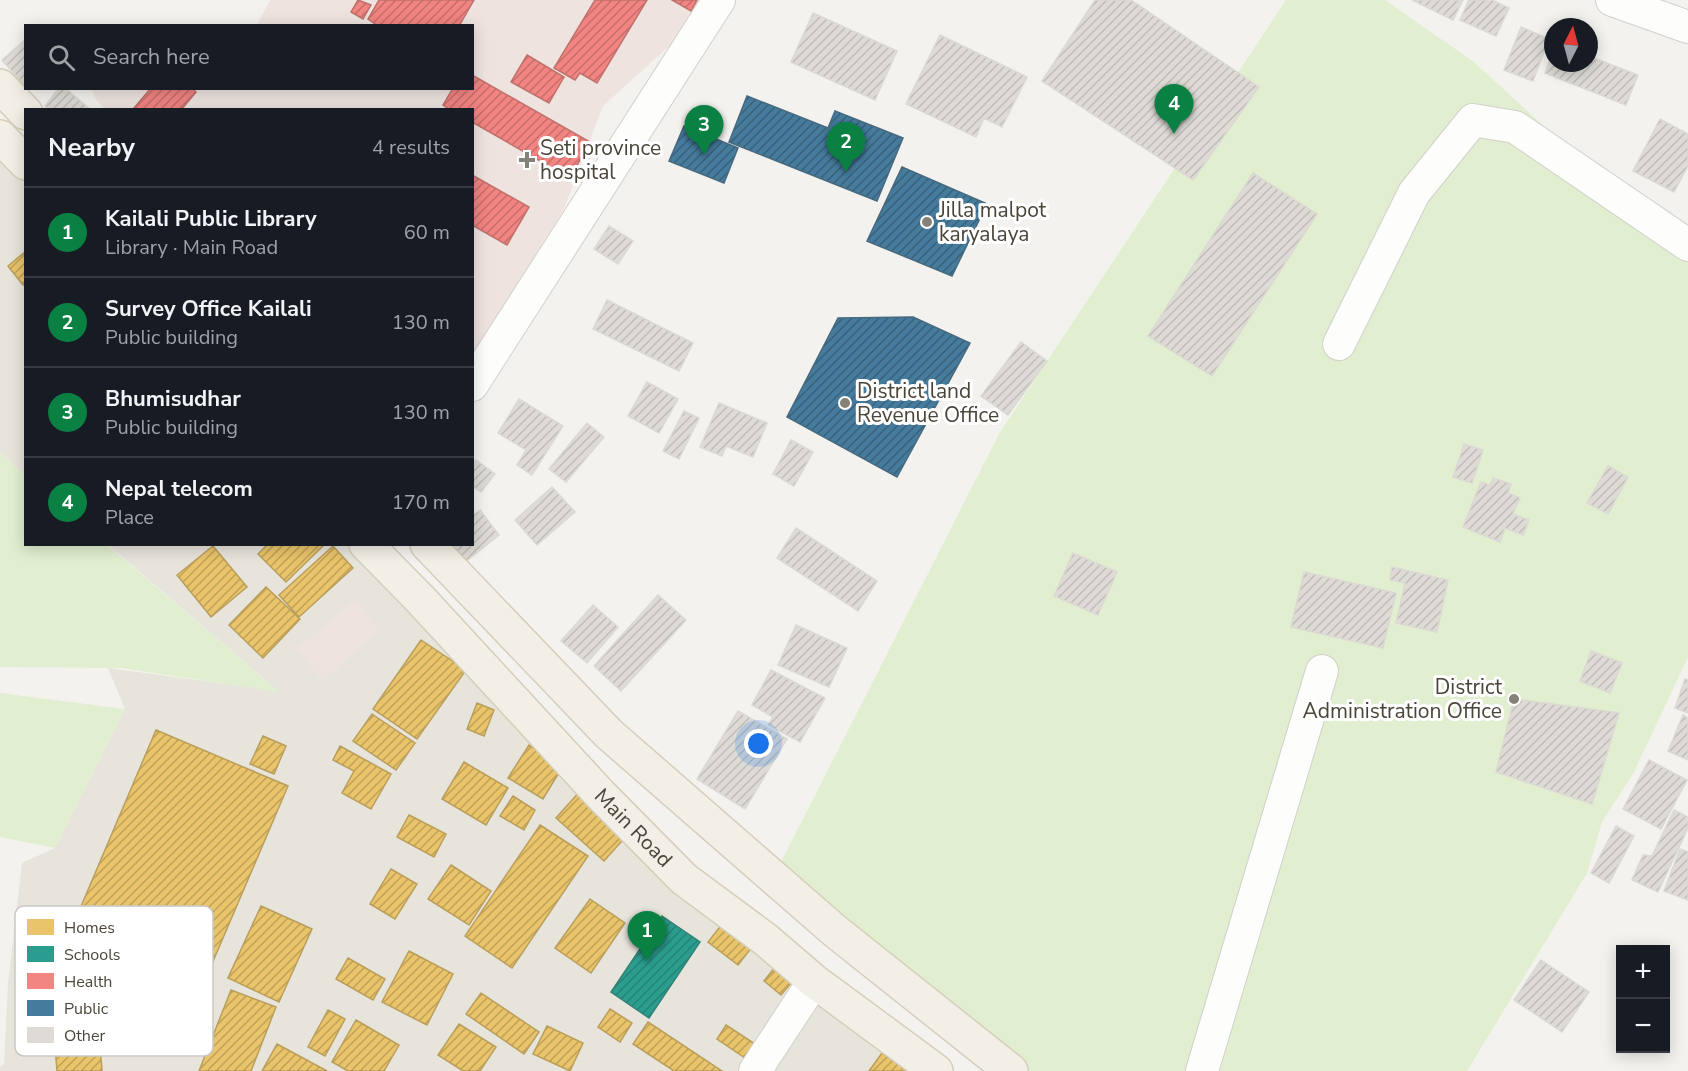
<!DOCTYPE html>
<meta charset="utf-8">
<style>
:root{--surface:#171b24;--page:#20242c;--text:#f1f3f6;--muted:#9ea1a6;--line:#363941;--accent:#0b8043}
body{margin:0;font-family:"Nunito Sans",sans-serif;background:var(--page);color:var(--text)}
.controls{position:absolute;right:18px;bottom:18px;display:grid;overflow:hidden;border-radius:0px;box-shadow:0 3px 15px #0003}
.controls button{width:54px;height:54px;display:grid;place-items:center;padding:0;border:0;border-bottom:2px solid var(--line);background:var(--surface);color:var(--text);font:30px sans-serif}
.compass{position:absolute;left:1544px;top:18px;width:54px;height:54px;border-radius:50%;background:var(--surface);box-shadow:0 3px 15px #0003;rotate:6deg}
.you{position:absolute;left:759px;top:744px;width:21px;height:21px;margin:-15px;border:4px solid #fff;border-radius:50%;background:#1a73e8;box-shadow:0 0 0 9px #1a73e833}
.badge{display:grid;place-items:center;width:39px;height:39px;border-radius:50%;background:var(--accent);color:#fff;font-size:20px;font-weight:700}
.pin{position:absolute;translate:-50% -50px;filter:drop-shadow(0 2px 3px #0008)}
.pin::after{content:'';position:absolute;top:32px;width:21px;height:18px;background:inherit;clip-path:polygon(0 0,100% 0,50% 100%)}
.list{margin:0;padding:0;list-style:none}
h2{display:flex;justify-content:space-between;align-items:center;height:78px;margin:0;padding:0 24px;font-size:26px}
h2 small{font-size:20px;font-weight:400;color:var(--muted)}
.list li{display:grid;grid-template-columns:39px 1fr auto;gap:18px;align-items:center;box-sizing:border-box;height:90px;padding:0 24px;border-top:2px solid var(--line)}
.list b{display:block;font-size:22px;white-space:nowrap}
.list p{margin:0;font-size:20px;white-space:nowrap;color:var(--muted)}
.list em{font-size:20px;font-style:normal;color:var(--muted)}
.icon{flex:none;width:33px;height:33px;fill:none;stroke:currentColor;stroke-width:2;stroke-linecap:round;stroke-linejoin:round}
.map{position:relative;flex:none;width:1688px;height:1071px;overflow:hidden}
.search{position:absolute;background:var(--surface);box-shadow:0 3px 15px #0003;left:24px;top:24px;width:450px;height:66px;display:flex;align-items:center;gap:15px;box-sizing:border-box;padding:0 21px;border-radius:0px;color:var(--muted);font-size:22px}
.panel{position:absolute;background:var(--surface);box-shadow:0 3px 15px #0003;left:24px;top:108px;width:450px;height:438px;border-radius:0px}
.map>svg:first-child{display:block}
.residential{fill:#e7e4dc}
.medical{fill:#eee3df}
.green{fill:#e1eecf}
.homes{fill:url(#homes-hatch);stroke:#ba9e5b;stroke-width:1.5}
.schools{fill:url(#schools-hatch);stroke:#348275;stroke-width:1.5}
.health{fill:url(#health-hatch);stroke:#c0716c;stroke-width:1.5}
.public{fill:url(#public-hatch);stroke:#476a7f;stroke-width:1.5}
.building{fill:url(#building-hatch);stroke:#dcd9d4;stroke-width:1.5}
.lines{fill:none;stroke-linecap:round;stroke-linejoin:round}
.street-casing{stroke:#d2d0cb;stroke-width:34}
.primary-casing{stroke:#d6cebb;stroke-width:36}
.street{stroke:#fdfdfc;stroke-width:32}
.primary{stroke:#f2efe6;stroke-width:33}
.poi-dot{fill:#868178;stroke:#fff;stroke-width:2}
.labels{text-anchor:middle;stroke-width:6;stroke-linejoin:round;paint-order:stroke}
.poi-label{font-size:21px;fill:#4b4439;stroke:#fff;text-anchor:start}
.street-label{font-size:21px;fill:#4b4439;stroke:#fff}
.key{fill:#fff;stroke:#c9c7c4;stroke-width:1.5}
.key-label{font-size:16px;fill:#4b4439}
</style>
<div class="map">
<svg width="1688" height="1071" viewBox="0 0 1688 1071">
<defs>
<pattern id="homes-hatch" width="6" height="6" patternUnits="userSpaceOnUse" patternTransform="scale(1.5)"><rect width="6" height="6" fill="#e9c46a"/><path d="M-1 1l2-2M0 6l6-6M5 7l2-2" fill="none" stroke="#bfa158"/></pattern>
<pattern id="schools-hatch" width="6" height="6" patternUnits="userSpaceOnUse" patternTransform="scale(1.5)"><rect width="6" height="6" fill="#2a9d8f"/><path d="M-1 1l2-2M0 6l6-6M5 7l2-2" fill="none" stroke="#268276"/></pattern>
<pattern id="health-hatch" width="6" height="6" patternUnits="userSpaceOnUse" patternTransform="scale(1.5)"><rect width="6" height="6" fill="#f28482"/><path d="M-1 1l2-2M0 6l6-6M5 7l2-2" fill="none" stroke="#c66e6b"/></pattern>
<pattern id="public-hatch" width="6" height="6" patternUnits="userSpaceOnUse" patternTransform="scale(1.5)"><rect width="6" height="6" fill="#457b9d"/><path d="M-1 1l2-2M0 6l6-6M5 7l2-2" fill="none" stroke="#39617a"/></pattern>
<pattern id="building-hatch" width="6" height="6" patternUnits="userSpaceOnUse" patternTransform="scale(1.5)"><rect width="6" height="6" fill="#dedbd6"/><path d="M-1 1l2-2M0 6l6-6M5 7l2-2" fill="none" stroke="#c0bdb8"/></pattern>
</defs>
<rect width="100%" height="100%" fill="#f4f2ee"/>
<!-- residential -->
<path class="residential" d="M0 143 25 171V475L0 453Z
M107 544 358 545 641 823 927 1071H0V1067L4 1064 8 983 22 863 55 848 125 709 108 668 278 691Z"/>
<!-- medical -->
<path class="medical" d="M270 0H701L684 33 603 106 563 211 473 354 472 110 104 109 95 98 92 89 472 88V26L257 25Z
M356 599 378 630 323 681 296 649Z"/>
<!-- green -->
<path class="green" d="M1286 0H1385L1474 62 1688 259V657L1634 772 1602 822 1587 873 1467 1071H1028L778 868 999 434Z
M0 453 25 475 26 544 107 545 279 692 121 668 0 667Z
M0 693 125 709 55 848 0 837Z"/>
<!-- homes -->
<path class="homes" d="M26 251V283L23 285 8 266Z
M268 544H325L286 582 258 554Z
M213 546 247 587 211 617 177 575Z
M333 546 353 568 299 617 279 595Z
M266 587 300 619 263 658 229 625Z
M421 640 466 670 417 739 373 709Z
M477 703 494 710 484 736 467 729Z
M372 714 415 743 396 770 353 741Z
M156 730 288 786 211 966 79 911Z
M263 736 286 746 274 774 250 764Z
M529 745 563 766 543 799 508 778Z
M340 746 391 774 371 809 342 793 354 771 333 760Z
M464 762 508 788 486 825 442 799Z
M581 790 629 833 604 861 556 818Z
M513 796 535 810 524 830 500 816Z
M409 815 446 834 434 857 397 837Z
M540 825 588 856 512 968 465 936Z
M451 865 491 891 469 925 428 899Z
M391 869 417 884 395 919 370 904Z
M590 899 625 923 591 973 555 948Z
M261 906 312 929 279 1002 228 978Z
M726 919 756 942 738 965 708 942Z
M409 951 453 974 427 1025 382 1002Z
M93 956 102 1071H57L48 959Z
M348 958 385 979 373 1000 336 979Z
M779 962 797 976 781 995 764 981Z
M231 990 276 1007 251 1071H199Z
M481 993 539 1032 524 1054 466 1014Z
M610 1009 632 1023 620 1042 598 1027Z
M328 1010 345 1019 325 1056 308 1047Z
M356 1020 399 1045 384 1071H348L332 1062Z
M648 1022 722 1071H674L633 1044Z
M459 1024 496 1047 480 1071H463L438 1055Z
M726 1025 755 1044 745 1058 717 1039Z
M547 1026 583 1043 570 1071 533 1054Z
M277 1044 327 1071H262Z
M882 1053 908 1071H869Z"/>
<!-- schools -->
<path class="schools" d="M662 916 700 942 649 1018 611 992Z"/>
<!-- health -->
<path class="health" d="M358 0 371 5 363 19 351 12Z
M379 0H474L459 26H378L368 19Z
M595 0H647L597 83 580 73 575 80 554 68Z
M672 0H697L691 11Z
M527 55 564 77 549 103 511 82Z
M472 75 590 142 570 178 472 122V110H450L443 105 453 88H472Z
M151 88H191L196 92 181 110H136L134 108Z
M472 175 529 207 507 245 472 225Z"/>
<!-- public -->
<path class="public" d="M747 96 828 128 835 111 903 138 877 201 729 142Z
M684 126 738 148 724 183 669 161Z
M902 167 987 204 952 276 867 241Z
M913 317 970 343 897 477 787 417 838 318Z"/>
<!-- building -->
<path class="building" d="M1095 0H1131L1259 87 1193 180 1042 81Z
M1412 0H1463L1453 20Z
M1469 0H1492L1509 8 1496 36 1460 20Z
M813 13 897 51 875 100 791 62Z
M1521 27 1549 39 1533 81 1504 70Z
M940 35 1027 77 1002 127 984 118 976 137 906 104Z
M26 39V87L2 60Z
M1553 52V63H1589V56L1638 75 1626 105 1545 73Z
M59 88H65L91 110H50L45 106Z
M1660 119 1688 134V166L1674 192 1633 171Z
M1253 173 1317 214 1212 376 1148 336Z
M609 226 633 241 618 264 594 249Z
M607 300 693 343 679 371 593 329Z
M1021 342 1047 361 1008 415 981 396Z
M647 382 678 399 659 433 628 416Z
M519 399 563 426 532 475 517 465 526 450 498 433Z
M719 403 767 423 753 457 726 446 722 456 700 447Z
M684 411 699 418 679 459 663 451Z
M587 423 604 437 566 482 549 469Z
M791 440 813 452 794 486 773 474Z
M1464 444 1483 450 1472 483 1453 477Z
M476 460 495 474 481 492 472 486V465Z
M1608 466 1628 477 1608 514 1587 503Z
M1493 478 1511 484 1508 493 1520 498 1513 514 1529 520 1523 535 1505 528 1500 542 1463 527 1481 482 1490 485Z
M552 487 575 512 537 545 515 520Z
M480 510 499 535 460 566 443 544H472V516Z
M796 528 877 581 858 611 777 558Z
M1073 553 1117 572 1098 615 1054 596Z
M1392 567 1448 580 1437 632 1396 623 1405 583 1390 580Z
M1304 572 1396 593 1383 648 1291 627Z
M658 595 686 620 621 691 594 666Z
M593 605 618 627 587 663 561 641Z
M796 625 847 648 829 687 778 665Z
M1591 651 1622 663 1610 693 1580 681Z
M771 670 825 698 800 742 768 725 773 717 752 705Z
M1685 679 1688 680V713L1675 708Z
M1514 699 1619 713 1592 804 1496 772Z
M738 711 787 739 745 809 697 779Z
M1683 715 1688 718V760L1668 751Z
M1649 760 1687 780 1661 829 1623 809Z
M1674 810 1688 817V828L1658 892 1632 880 1643 855 1652 856Z
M1616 826 1634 836 1609 883 1591 873Z
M1680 849 1688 852V900L1664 891Z
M1541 960 1589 992 1562 1032 1514 1000Z"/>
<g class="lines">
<!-- street casing -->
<g class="street-casing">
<path id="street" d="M1612 0 1688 27
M1339 344 1414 193 1473 120 1515 127 1688 245
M472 385 719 0
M755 1071 814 981
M1202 1071 1322 671"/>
</g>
<!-- primary casing -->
<g class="primary-casing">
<g id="primary">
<path d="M0 86 26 113"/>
<path d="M0 137 26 163"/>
<path id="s1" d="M366 544 421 600 600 794 684 879 765 939 814 981 936 1071"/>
<path d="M427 544 609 734 835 931 1011 1071"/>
</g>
</g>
<!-- street -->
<use href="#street" class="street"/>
<!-- primary -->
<use href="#primary" class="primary"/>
</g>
<!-- markers -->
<g class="poi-dot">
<path d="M524 151h6v6h6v6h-6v6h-6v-6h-6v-6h6z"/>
<circle cx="927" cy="222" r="6"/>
<circle cx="845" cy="403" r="6"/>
<circle cx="1514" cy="699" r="6"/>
</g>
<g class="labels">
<!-- poi labels -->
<g class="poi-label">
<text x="540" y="155">Seti province<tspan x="540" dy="24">hospital</tspan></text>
<text x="939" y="217">Jilla malpot<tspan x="939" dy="24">karyalaya</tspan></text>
<text x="857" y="398">District land<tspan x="857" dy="24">Revenue Office</tspan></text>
<text x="1502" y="694" text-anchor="end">District<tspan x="1502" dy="24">Administration Office</tspan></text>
</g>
<!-- street labels -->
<g class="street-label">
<text dy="7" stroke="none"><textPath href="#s1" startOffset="390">Main Road</textPath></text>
</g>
</g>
<!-- legend -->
<rect x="15" y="906" width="198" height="150" rx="9" class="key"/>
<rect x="27" y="919" width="27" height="16" fill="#e9c46a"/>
<rect x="27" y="946" width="27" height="16" fill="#2a9d8f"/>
<rect x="27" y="973" width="27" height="16" fill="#f28482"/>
<rect x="27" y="1000" width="27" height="16" fill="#457b9d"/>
<rect x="27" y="1027" width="27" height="16" fill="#dedbd6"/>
<g class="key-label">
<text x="64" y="933">Homes</text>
<text x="64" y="960">Schools</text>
<text x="64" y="987">Health</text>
<text x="64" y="1014">Public</text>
<text x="64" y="1041">Other</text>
</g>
</svg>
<div class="controls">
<button>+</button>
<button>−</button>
</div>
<svg class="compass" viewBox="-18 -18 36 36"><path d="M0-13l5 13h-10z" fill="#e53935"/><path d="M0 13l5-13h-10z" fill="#9ea1a6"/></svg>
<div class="you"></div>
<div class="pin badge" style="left:647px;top:961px">1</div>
<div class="pin badge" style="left:846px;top:172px">2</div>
<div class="pin badge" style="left:704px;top:155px">3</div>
<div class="pin badge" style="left:1174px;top:134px">4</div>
<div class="search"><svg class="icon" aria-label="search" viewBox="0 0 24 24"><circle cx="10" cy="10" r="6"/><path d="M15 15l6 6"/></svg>Search here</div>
<section class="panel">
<h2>Nearby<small>4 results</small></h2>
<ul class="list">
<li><span class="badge">1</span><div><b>Kailali Public Library</b><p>Library · Main Road</p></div><em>60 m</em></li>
<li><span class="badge">2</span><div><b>Survey Office Kailali</b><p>Public building</p></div><em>130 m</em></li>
<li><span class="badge">3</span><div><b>Bhumisudhar</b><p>Public building</p></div><em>130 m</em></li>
<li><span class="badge">4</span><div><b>Nepal telecom</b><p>Place</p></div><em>170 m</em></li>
</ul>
</section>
</div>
